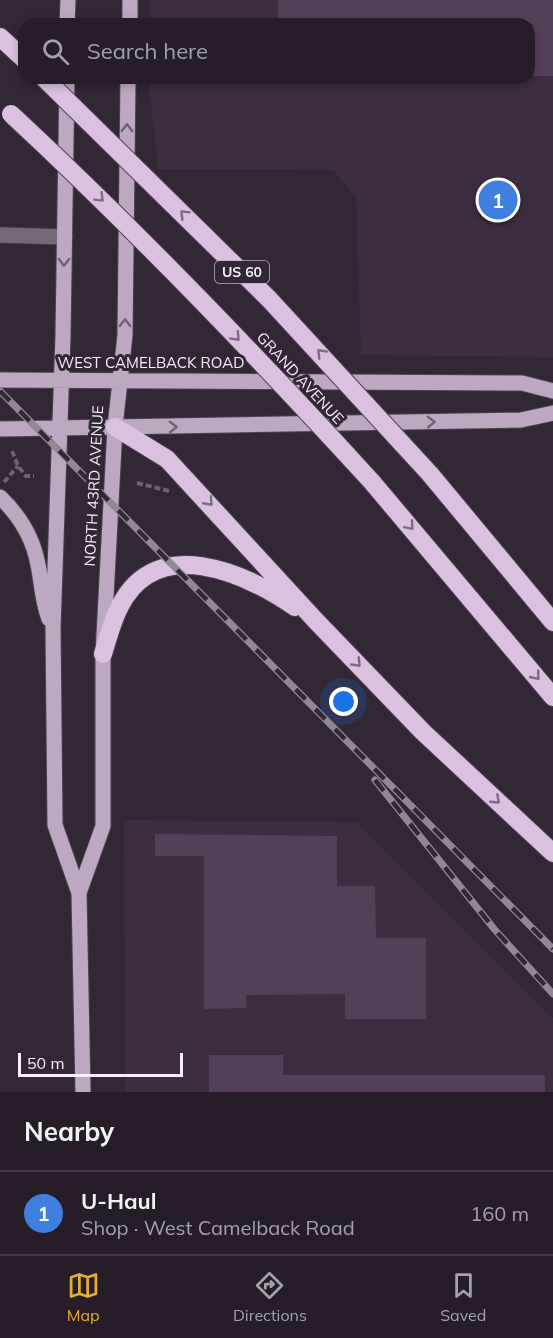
<!DOCTYPE html>
<meta charset="utf-8">
<style>
:root{--surface:#261d28;--page:#2e2630;--text:#f1f3f6;--muted:#a4a2a8;--line:#423b45;--accent:#e3ae35}
body{margin:0;font-family:Mulish,sans-serif;background:var(--page);color:var(--text)}
.scale{position:absolute;left:18px;bottom:15px;width:165px;box-sizing:border-box;padding-left:6px;border:3px solid #f6eef8;border-top:0;font-size:16px;line-height:21px;white-space:nowrap;color:#f6eef8;-webkit-text-stroke:4px #322735;paint-order:stroke}
.you{position:absolute;left:344px;top:702px;width:21px;height:21px;margin:-15px;border:4px solid #fff;border-radius:50%;background:#1a73e8;box-shadow:0 0 0 9px #1a73e833}
.badge{display:grid;place-items:center;width:39px;height:39px;border-radius:50%;background:var(--accent);color:#fff;font-size:20px;font-weight:700}
.pin{position:absolute;translate:-50% -50%;border:3px solid #fff;box-shadow:0 2px 6px #0006}
.list{margin:0;padding:0;list-style:none}
h2{display:flex;justify-content:space-between;align-items:center;height:78px;margin:0;padding:0 24px;font-size:26px}
h2 small{font-size:20px;font-weight:400;color:var(--muted)}
.list li{display:grid;grid-template-columns:39px 1fr auto;gap:18px;align-items:center;box-sizing:border-box;height:84px;padding:0 24px;border-top:2px solid var(--line)}
.list b{display:block;font-size:22px;white-space:nowrap}
.list p{margin:0;font-size:20px;white-space:nowrap;color:var(--muted)}
.list em{font-size:20px;font-style:normal;color:var(--muted)}
.icon{flex:none;width:33px;height:33px;fill:none;stroke:currentColor;stroke-width:2;stroke-linecap:round;stroke-linejoin:round}
.map{position:relative;flex:none;width:553px;height:1092px;overflow:hidden}
.search{position:absolute;background:var(--surface);box-shadow:0 3px 9px #0003;left:18px;right:18px;top:18px;height:66px;display:flex;align-items:center;gap:15px;box-sizing:border-box;padding:0 21px;border-radius:18px;color:var(--muted);font-size:22px}
.sheet{height:162px;background:var(--surface)}
nav{display:flex;justify-content:space-around;align-items:center;box-sizing:border-box;height:84px;border-top:2px solid var(--line);background:var(--surface);font-size:16px;color:var(--muted)}
nav a{display:grid;justify-items:center;gap:3px}
nav .on{color:var(--accent)}
.map>svg:first-child{display:block}
.built{fill:#3d2d40}
.building{fill:#533f58}
.lines{fill:none;stroke-linecap:round;stroke-linejoin:round}
.minor-casing{stroke:#4d4350;stroke-width:17}
.major-casing{stroke:#4d4350;stroke-width:17}
.highway-casing{stroke:#4d4350;stroke-width:20}
.path{stroke:#6d6370;stroke-width:4;stroke-dasharray:6 3;stroke-linecap:butt}
.minor{stroke:#746a76;stroke-width:15}
.major{stroke:#bda8c1;stroke-width:15}
.highway{stroke:#dac1df;stroke-width:18}
.rail-casing{stroke:#918894;stroke-width:7}
.rail{stroke:#322735;stroke-width:4.5;stroke-dasharray:14;stroke-linecap:butt}
.highway-bridge-casing{stroke:#4d4350;stroke-width:20;stroke-linecap:butt}
.highway-bridge{stroke:#dac1df;stroke-width:18}
.oneway{stroke:#716174}
.oneway2{stroke:#7e6c82}
.labels{text-anchor:middle;stroke-width:6;stroke-linejoin:round;paint-order:stroke}
.shield{fill:#322735;stroke:#bbb2be;stroke-width:1.5}
.shield-label{font-size:14px;font-weight:bold;fill:#f6eef8}
.street-label{font-size:15px;fill:#f6eef8;stroke:#322735}
</style>
<div class="map">
<svg width="553" height="1092" viewBox="0 0 553 1092">
<rect width="100%" height="100%" fill="#322735"/>
<!-- built -->
<path class="built" d="M150 0H553V357L361 355 356 198 333 170 158 169 150 95V78H529V24H150Z
M124 820 357 822 553 1018V1092H125Z"/>
<!-- building -->
<path class="building" d="M278 0H553V76H533V24L316 22V24H278Z
M155 834 337 836V886H375L376 938H426V1019H345V994L246 995V1008L204 1009V856H155Z
M209 1055H283V1075H545V1092H209Z"/>
<g class="lines">
<!-- minor casing -->
<g class="minor-casing">
<path id="minor" d="M0 235 65 237"/>
</g>
<!-- major casing -->
<g class="major-casing">
<path id="major" d="M67 24 68 0
M130 24V0
M67 78 63 335 53 628 55 825 79 893 83 1092
M0 380 522 383 553 391
M0 429 521 420 553 413
M0 497C20 516 33 537 38 565 42 584 42 601 49 619
M79 893 103 826V654L115 427 125 335 128 78"/>
</g>
<!-- highway casing -->
<g class="highway-casing">
<path id="highway" d="M0 37 24 59
M115 427 167 459 316 621 423 732 553 853
M430 474 553 622
M372 482 553 697
M103 654C108 638 112 621 120 606 157 533 245 573 295 607"/>
</g>
<!-- path -->
<path class="path" d="M12 451 18 466 26 476H34
M4 482 18 466
M137 483 169 491"/>
<!-- minor -->
<use href="#minor" class="minor"/>
<!-- major -->
<use href="#major" class="major"/>
<!-- highway -->
<use href="#highway" class="highway"/>
<!-- rail casing -->
<g class="rail-casing">
<path id="rail" d="M0 391 553 949
M375 780 495 930 553 994"/>
</g>
<!-- rail -->
<use href="#rail" class="rail"/>
<!-- highway-bridge casing -->
<g class="highway-bridge-casing">
<path id="highway-bridge" d="M44 78 269 299 430 474
M11 114C137 231 256 355 372 482"/>
</g>
<!-- highway-bridge -->
<use href="#highway-bridge" class="highway-bridge"/>
</g>
<!-- one-way arrows -->
<defs><path id="oneway-chevron" d="M-2-3.5L2.5 0L-2 3.5" fill="none" stroke-width="1.6" stroke-linecap="round" stroke-linejoin="round" transform="scale(1.5)"/></defs>
<g class="oneway">
<use href="#oneway-chevron" transform="translate(127 128) rotate(-89)"/>
<use href="#oneway-chevron" transform="translate(64 262) rotate(91)"/>
<use href="#oneway-chevron" transform="translate(125 323) rotate(-90)"/>
<use href="#oneway-chevron" transform="translate(431 422) rotate(-1)"/>
<use href="#oneway-chevron" transform="translate(173 427) rotate(-1)"/>
</g>
<g class="oneway2">
<use href="#oneway-chevron" transform="translate(100 198) rotate(45)"/>
<use href="#oneway-chevron" transform="translate(184 214) rotate(-135)"/>
<use href="#oneway-chevron" transform="translate(236 337) rotate(47)"/>
<use href="#oneway-chevron" transform="translate(321 353) rotate(-134)"/>
<use href="#oneway-chevron" transform="translate(209 502) rotate(48)"/>
<use href="#oneway-chevron" transform="translate(410 526) rotate(49)"/>
<use href="#oneway-chevron" transform="translate(357 663) rotate(46)"/>
<use href="#oneway-chevron" transform="translate(536 676) rotate(51)"/>
<use href="#oneway-chevron" transform="translate(496 800) rotate(43)"/>
</g>
<g class="labels">
<!-- shield labels -->
<rect class="shield" x="215" y="261" width="54" height="22" rx="4.5"/>
<g class="shield-label">
<text x="242" y="277">US 60</text>
</g>
<!-- street labels -->
<g class="street-label">
<text x="151" y="368">WEST CAMELBACK ROAD</text>
<text transform="translate(300 378) rotate(47)" y="5">GRAND AVENUE</text>
<text transform="translate(94 486) rotate(-87)" y="5">NORTH 43RD AVENUE</text>
</g>
</g>
</svg>
<div class="scale">50 m</div>
<div class="you"></div>
<div class="pin badge" style="left:498px;top:200px;background:#3f7fe0">1</div>
<div class="search"><svg class="icon" aria-label="search" viewBox="0 0 24 24"><circle cx="10" cy="10" r="6"/><path d="M15 15l6 6"/></svg>Search here</div>
</div>
<section class="sheet">
<h2>Nearby<small></small></h2>
<ul class="list">
<li><span class="badge" style="background:#3f7fe0">1</span><div><b>U-Haul</b><p>Shop · West Camelback Road</p></div><em>160 m</em></li>
</ul>
</section>
<nav>
<a class="on"><svg class="icon" aria-label="map" viewBox="0 0 24 24"><path d="M3 6l6-2 6 2 6-2v14l-6 2-6-2-6 2zM9 4v14M15 6v14"/></svg>Map</a>
<a><svg class="icon" aria-label="directions" viewBox="0 0 24 24"><path d="M12 3l9 9-9 9-9-9zM9 14v-3h6M13 9l2 2-2 2"/></svg>Directions</a>
<a><svg class="icon" aria-label="saved" viewBox="0 0 24 24"><path d="M7 4h10v16l-5-4-5 4z"/></svg>Saved</a>
</nav>
